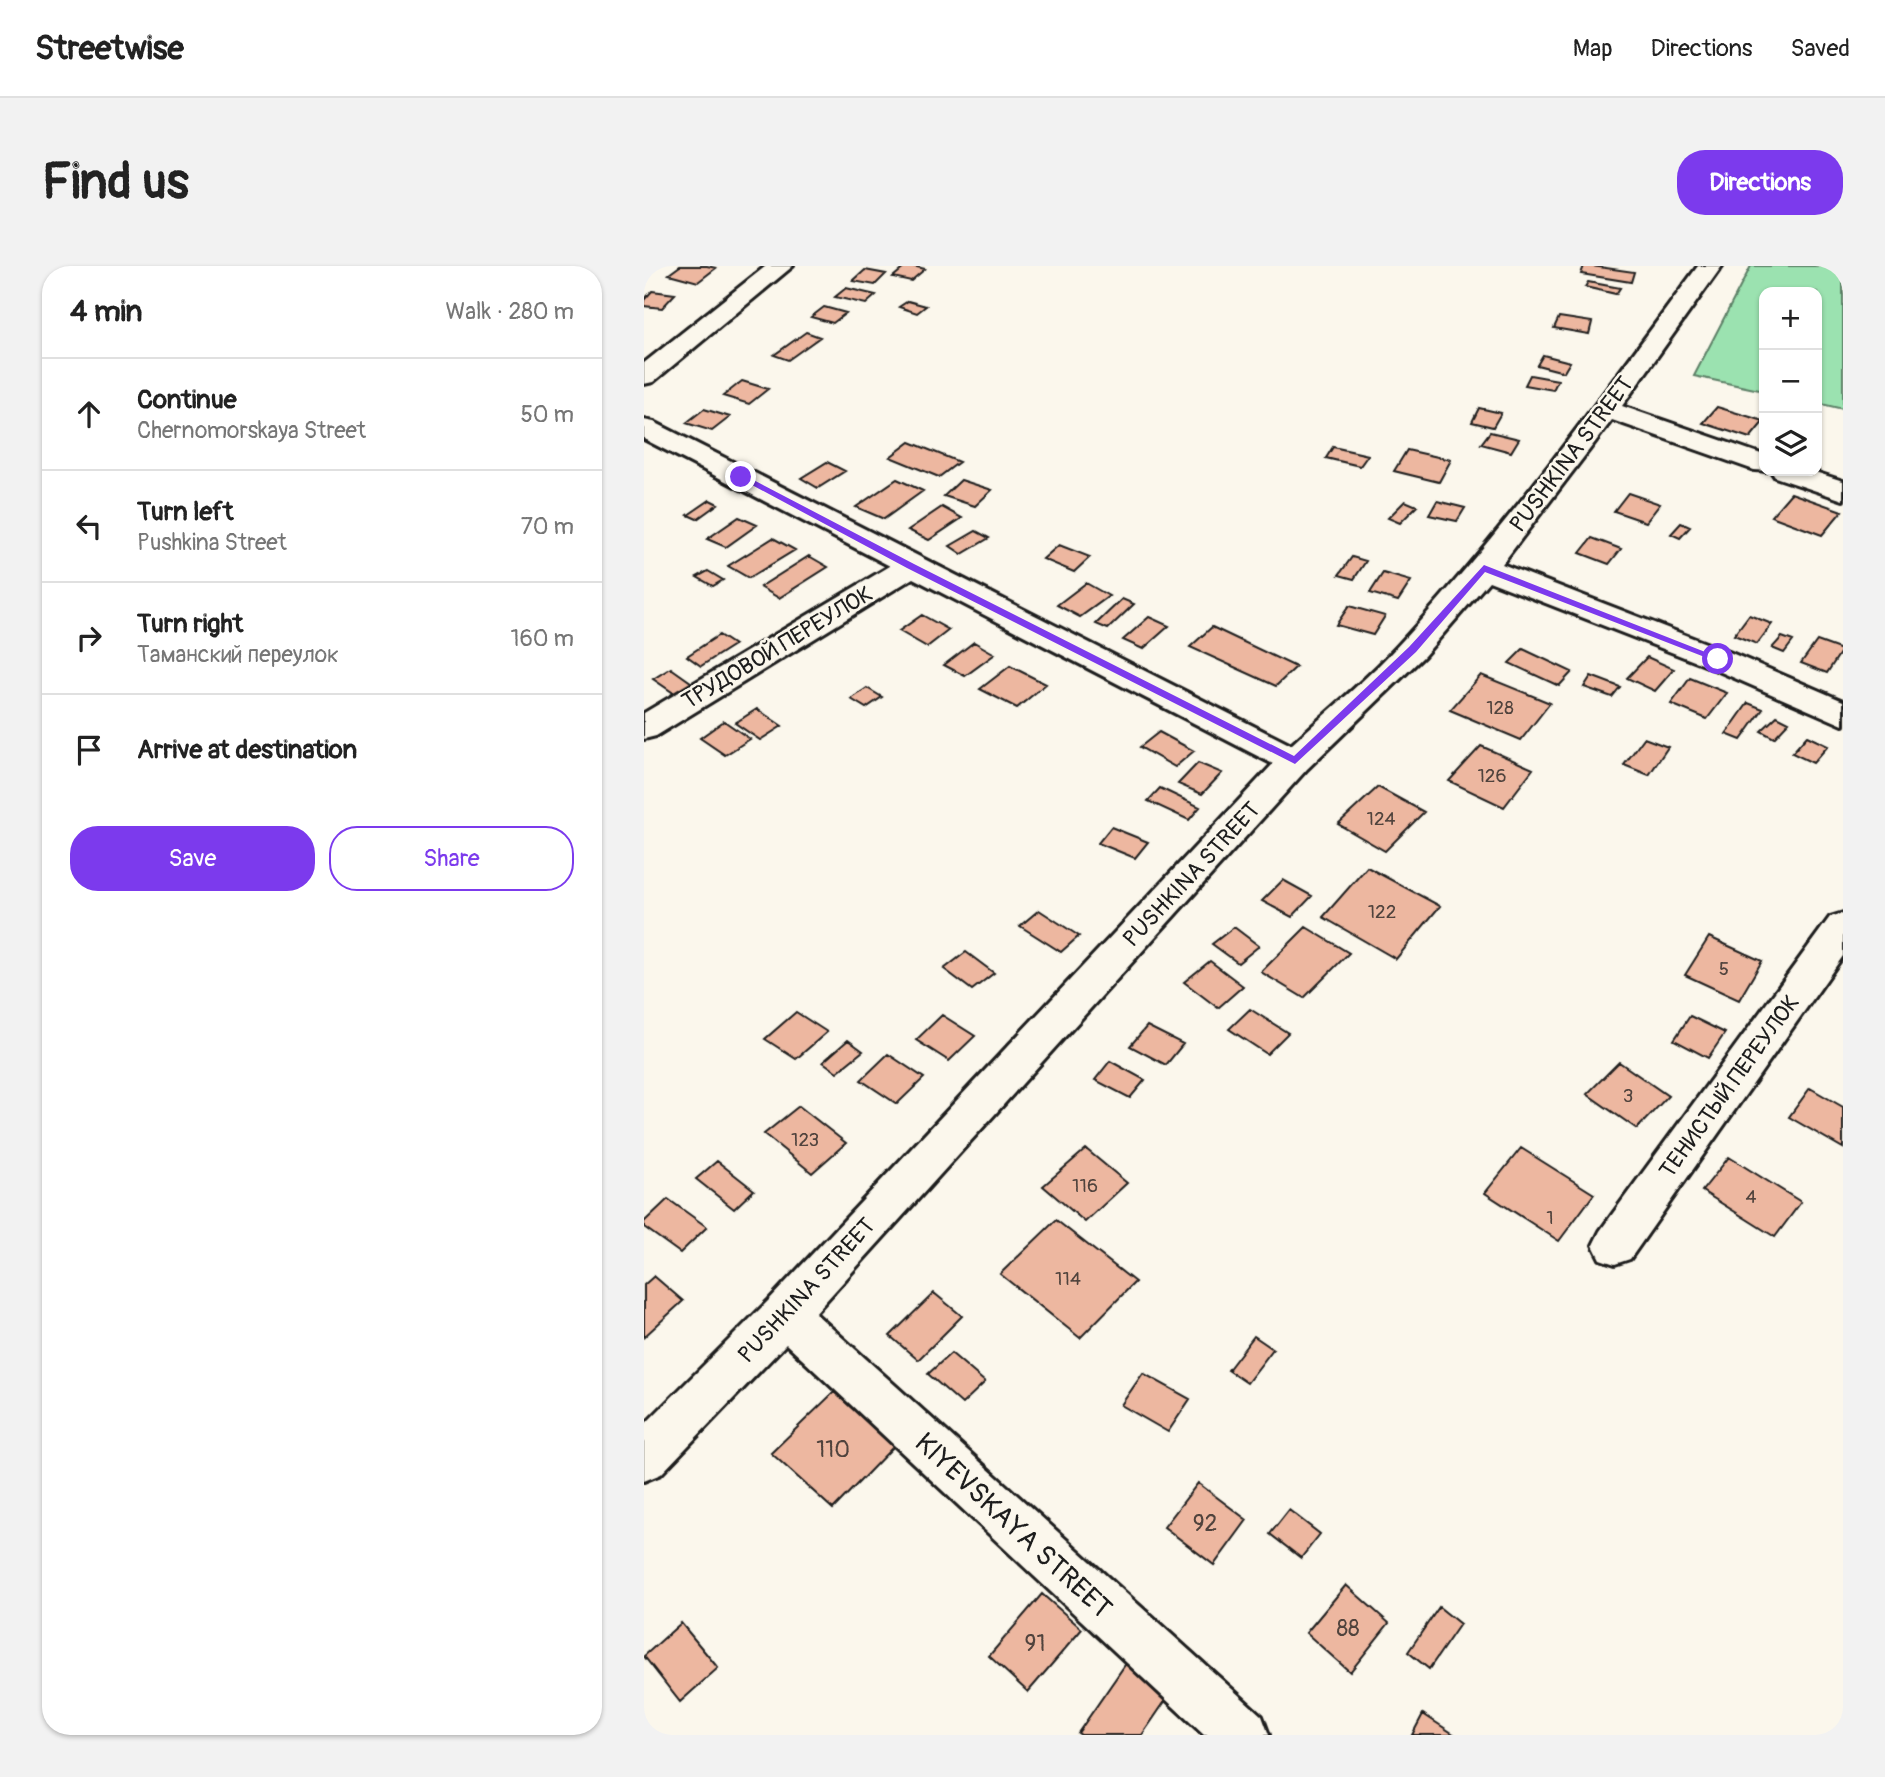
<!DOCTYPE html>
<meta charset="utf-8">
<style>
:root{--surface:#fff;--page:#f2f2f2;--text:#222;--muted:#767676;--line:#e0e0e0;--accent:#7c3aed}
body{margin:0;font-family:Pangolin,sans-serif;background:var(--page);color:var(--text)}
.controls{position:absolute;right:21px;top:21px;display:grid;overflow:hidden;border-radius:14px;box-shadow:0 2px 5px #0004}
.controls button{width:63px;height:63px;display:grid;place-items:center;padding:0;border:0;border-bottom:2px solid var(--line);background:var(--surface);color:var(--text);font:35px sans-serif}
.stop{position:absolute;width:21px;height:21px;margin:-16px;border:5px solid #7c3aed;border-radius:50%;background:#fff}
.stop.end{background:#7c3aed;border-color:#fff;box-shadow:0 2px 7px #0008}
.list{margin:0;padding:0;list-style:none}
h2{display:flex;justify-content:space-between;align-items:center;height:91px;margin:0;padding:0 28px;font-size:30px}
h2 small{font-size:23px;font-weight:400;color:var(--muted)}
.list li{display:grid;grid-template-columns:46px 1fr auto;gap:21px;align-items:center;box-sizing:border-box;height:112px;padding:0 28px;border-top:2px solid var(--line)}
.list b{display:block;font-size:26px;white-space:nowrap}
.list p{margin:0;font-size:23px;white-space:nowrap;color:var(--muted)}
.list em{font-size:23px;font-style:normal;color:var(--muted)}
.actions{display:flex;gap:14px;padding:21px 28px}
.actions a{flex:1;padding:16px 0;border:2px solid var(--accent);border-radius:28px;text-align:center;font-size:24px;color:var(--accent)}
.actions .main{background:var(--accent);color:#fff}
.icon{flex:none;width:38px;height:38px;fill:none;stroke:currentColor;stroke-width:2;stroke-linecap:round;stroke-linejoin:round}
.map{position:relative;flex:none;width:1199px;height:1469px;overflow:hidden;border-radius:28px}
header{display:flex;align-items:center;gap:42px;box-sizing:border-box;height:98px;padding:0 35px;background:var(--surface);border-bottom:2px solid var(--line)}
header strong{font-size:33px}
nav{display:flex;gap:38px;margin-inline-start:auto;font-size:24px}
.intro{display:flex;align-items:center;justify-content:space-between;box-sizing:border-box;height:168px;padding:0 42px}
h1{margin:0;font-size:49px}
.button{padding:18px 32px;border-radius:28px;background:var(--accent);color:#fff;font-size:24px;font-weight:700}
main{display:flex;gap:42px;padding:0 42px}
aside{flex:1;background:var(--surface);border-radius:28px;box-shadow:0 2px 5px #0004}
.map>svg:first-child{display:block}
.green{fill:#9be2b0;stroke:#5c7f66;stroke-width:2}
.building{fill:#edb7a0;stroke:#1c1c1c;stroke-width:2}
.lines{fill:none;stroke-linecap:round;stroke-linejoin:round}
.minor-casing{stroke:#1c1c1c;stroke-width:6}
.minor{fill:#fbf7ec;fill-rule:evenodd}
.route{fill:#7c3aed}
.labels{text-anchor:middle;stroke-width:5;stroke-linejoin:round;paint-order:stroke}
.number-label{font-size:19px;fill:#50433d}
.street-label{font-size:23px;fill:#1c1c1c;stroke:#fbf7ec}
.near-number-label{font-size:23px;fill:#50433d}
.near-street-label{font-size:28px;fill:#1c1c1c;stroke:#fbf7ec}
</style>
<header>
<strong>Streetwise</strong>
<nav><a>Map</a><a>Directions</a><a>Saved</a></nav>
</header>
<div class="intro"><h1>Find us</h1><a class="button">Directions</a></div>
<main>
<aside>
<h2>4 min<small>Walk · 280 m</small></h2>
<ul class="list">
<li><svg class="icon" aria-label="ahead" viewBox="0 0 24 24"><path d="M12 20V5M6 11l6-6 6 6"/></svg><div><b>Continue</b><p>Chernomorskaya Street</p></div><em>50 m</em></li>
<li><svg class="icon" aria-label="left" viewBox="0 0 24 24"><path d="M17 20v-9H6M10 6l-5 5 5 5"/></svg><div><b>Turn left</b><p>Pushkina Street</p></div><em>70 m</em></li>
<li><svg class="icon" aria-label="right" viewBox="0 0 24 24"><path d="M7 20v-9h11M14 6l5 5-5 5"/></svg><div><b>Turn right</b><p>Таманский переулок</p></div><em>160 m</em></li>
<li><svg class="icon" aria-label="arrive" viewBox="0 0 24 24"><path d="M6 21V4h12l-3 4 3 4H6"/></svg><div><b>Arrive at destination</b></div></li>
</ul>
<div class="actions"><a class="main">Save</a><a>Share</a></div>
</aside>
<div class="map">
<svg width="1199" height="1469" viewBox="0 0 1199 1469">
<rect width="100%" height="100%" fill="#fbf7ec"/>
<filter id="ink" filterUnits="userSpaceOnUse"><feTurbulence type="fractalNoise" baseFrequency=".0143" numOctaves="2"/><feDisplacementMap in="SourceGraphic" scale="14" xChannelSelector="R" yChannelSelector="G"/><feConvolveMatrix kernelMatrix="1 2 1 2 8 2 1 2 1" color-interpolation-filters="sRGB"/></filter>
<g filter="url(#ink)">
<!-- green -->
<path class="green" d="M1107 0H1199V143L1173 137V26H1120V125L1050 110Z"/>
<!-- building -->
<path class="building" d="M36 0H63L72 2 54 16 25 8Z
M262 0H269L281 3 267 15 249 11Z
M940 0H948L990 6 987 16 937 8Z
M221 4 242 8 231 19 209 15Z
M944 16 976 22 972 28 941 21Z
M202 22 232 29 222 38 191 31Z
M8 25 31 28 18 42 0 40V34Z
M264 35 282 40 273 47 255 41Z
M180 41 202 47 189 57 167 51Z
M915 51 948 56 945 68 910 62Z
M162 66 176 71 144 94 130 89Z
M899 89 926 96 920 106 893 99Z
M886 109 914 114 909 124 881 119Z
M98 115 124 123 105 138 79 130Z
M1073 141 1120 155 1106 172 1059 157Z
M835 142 857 147 849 161 828 156Z
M60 143 86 151 68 165 42 157Z
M846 166 875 173 867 186 837 178Z
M266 176 315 196 295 211 246 191Z
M689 181 724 189 716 200 682 192Z
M763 184 807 194 795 216 750 205Z
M183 196 201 205 174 222 157 212Z
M253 213 279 225 240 253 212 241Z
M317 214 348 224 331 240 300 230Z
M984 227 1016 238 1002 256 970 245Z
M1147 227 1198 245 1178 269 1127 250Z
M66 234 74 238 53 253 44 249Z
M761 235 773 240 756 257 744 252Z
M793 235 821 242 813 255 785 249Z
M298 241 318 252 285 274 264 264Z
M95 251 113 259 82 281 63 273Z
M1037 257 1046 261 1036 272 1027 268Z
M332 265 345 272 318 288 306 280Z
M129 272 151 284 105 312 84 300Z
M948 272 977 283 965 298 936 287Z
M415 279 446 291 430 306 399 293Z
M165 290 184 301 135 332 116 321Z
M708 291 722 295 710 313 695 309Z
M64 305 79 314 69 320 53 311Z
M739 307 767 315 754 335 726 327Z
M442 317 465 330 436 351 413 339Z
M478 333 490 338 464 363 452 358Z
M705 340 741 350 729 369 692 359Z
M278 349 305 364 283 381 255 365Z
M1105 349 1128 358 1113 378 1090 369Z
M505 351 525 360 499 383 479 374Z
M568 361 652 401 632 420 546 381Z
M75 369 90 379 57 400 43 390Z
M1138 371 1149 375 1140 387 1128 382Z
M1173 375 1198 384 1183 407 1157 397Z
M330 376 351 388 321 410 300 399Z
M879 383 928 406 915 420 865 397Z
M1003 391 1030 403 1011 425 983 412Z
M366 400 402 418 373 442 336 423Z
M27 402 51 419 34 430 9 413Z
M837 409 906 437 877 474 806 444Z
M947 410 976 421 968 431 940 421Z
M1046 412 1083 427 1063 453 1027 438Z
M223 422 238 431 222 442 207 433Z
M1104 437 1119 443 1097 474 1082 468Z
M113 443 138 460 116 474 91 457Z
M1133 450 1145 456 1130 472 1117 465Z
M80 455 106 473 81 489 56 472Z
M515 466 550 485 531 501 496 481Z
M1163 470 1184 480 1169 497 1148 487Z
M1000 472 1024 481 1005 509 980 499Z
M837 480 889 503 860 541 805 515Z
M554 497 578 507 558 528 534 518Z
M734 521 780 546 741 585 694 558Z
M516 522 556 541 545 554 504 535Z
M467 561 504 576 491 592 454 577Z
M723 601 796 640 752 693 679 651Z
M639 614 668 630 648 651 618 635Z
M395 644 435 670 417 686 376 660Z
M590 661 615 680 594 697 568 678Z
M662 661 705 687 660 732 617 706Z
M1065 671 1118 695 1095 734 1041 709Z
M322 686 350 707 328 724 300 703Z
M566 695 599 720 574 742 540 716Z
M606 743 644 767 623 788 585 763Z
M152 746 183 766 152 793 121 773Z
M298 749 331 770 305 795 272 774Z
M1046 750 1081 767 1064 792 1030 774Z
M503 760 539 778 522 799 486 780Z
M204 774 219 785 193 806 179 796Z
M244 788 280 812 253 838 217 814Z
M466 795 501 814 486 832 451 814Z
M975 796 1024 830 993 863 943 828Z
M1166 822 1199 841V882L1145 851Z
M155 840 202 877 168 907 120 868Z
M877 882 950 928 915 975 841 927Z
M442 883 483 917 441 956 399 920Z
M1085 891 1157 936 1131 971 1058 925Z
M73 895 110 924 90 943 52 913Z
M24 933 63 961 36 987 0 961V956Z
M412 954 491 1016 436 1072 356 1008Z
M10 1010 39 1035 0 1071V1019Z
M290 1027 318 1050 274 1094 246 1070Z
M610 1070 629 1083 603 1117 584 1104Z
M307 1087 341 1116 318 1138 284 1108Z
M499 1107 546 1133 524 1166 477 1139Z
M190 1126 251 1179 189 1243 127 1187Z
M554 1217 603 1254 570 1299 520 1261Z
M645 1244 676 1268 657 1292 626 1268Z
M702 1319 745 1357 706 1406 662 1367Z
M398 1328 438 1363 384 1426 345 1390Z
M795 1341 816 1358 785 1403 764 1386Z
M37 1357 74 1402 36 1436 0 1390Z
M483 1396 526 1428 498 1469H437L434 1467Z
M779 1448 811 1469H768Z"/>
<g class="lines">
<!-- minor casing -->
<g class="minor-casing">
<path id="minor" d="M122 0H149L9 116 0 118V97Z
M1054 0H1078L978 140 1120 189V205H1127L1110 204 968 154 858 298 1085 386 1199 435V459L1063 400 845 315 780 390 663 503 171 1047 618 1450 625 1469H560L142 1078 17 1208 0 1215V1159L125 1034 629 498 269 312 12 470 0 473V447L246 300 0 173V154L10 156 647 479C685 444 726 411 760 373 867 256 960 127 1054 0Z
M1127 205H1168L1199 215V234L1131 211Z
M1199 647V690L986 993 971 998 956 993 949 979 956 965 1186 651Z"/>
</g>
<!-- minor -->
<use href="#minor" class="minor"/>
</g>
</g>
<!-- route -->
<path class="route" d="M95 209H100L270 298 650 490 765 381 840 299 1079 393 1071 395 841 306 772 386 651 498 263 302 95 212Z"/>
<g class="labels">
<!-- number labels -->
<g class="number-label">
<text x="856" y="448">128</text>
<text x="848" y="516">126</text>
<text x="737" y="559">124</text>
<text x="738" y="652">122</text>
<text x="1080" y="709">5</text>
<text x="984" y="836">3</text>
<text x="161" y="880">123</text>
<text x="441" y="926">116</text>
<text x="1107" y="937">4</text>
<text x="906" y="958">1</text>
<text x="424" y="1019">114</text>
</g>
<!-- street labels -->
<g class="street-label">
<text transform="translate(927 188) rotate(-53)" y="8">PUSHKINA STREET</text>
<text transform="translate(133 381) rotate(-31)" y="8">ТРУДОВОЙ ПЕРЕУЛОК</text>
<text transform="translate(547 608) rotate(-47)" y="8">PUSHKINA STREET</text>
<text transform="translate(1085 820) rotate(-54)" y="8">ТЕНИСТЫЙ ПЕРЕУЛОК</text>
<text transform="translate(162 1024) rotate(-47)" y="8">PUSHKINA STREET</text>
</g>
<!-- near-number labels -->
<g class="near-number-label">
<text x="189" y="1191">110</text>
<text x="561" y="1265">92</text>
<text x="704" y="1370">88</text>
<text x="391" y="1385">91</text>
</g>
<!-- near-street labels -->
<g class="near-street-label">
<text transform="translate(370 1259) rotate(43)" y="10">KIYEVSKAYA STREET</text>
</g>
</g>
</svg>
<div class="controls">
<button>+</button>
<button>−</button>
<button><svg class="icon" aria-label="layers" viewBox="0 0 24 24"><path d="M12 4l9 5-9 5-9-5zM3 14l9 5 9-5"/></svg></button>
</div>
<div class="stop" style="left:1074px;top:393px"></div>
<div class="stop end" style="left:97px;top:211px"></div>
</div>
</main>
